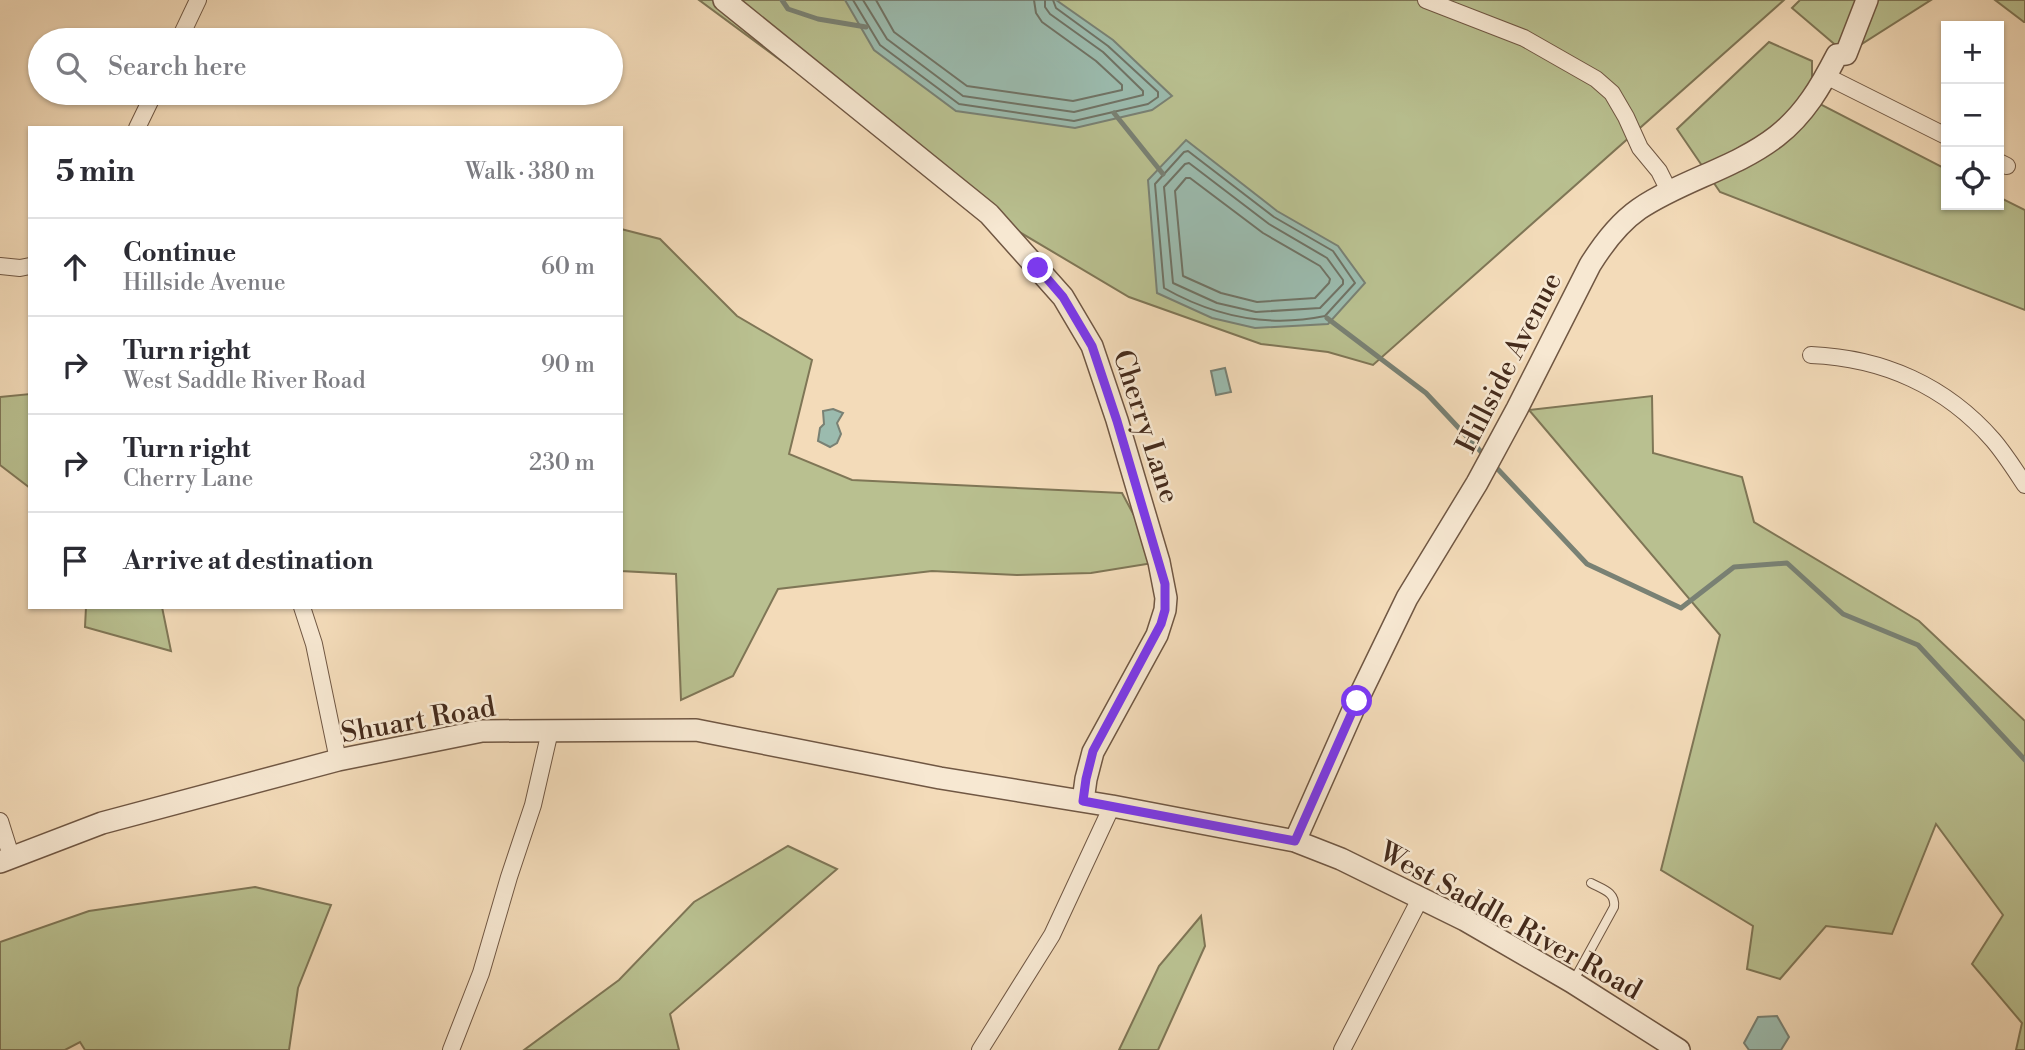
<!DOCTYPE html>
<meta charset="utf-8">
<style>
:root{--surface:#fff;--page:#f2f2f3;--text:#2b2b33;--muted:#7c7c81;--line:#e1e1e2}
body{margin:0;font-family:"Libre Bodoni",serif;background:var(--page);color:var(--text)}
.controls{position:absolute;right:21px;top:21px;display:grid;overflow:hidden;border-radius:0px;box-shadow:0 2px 5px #0004}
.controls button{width:63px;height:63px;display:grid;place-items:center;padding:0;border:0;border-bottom:2px solid var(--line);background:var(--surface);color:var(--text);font:35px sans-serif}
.stop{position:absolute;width:21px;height:21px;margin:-16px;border:5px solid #7c3aed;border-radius:50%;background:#fff}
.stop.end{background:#7c3aed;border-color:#fff;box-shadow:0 2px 7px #0008}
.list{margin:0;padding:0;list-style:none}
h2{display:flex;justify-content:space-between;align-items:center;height:91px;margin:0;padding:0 28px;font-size:30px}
h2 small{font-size:23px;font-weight:400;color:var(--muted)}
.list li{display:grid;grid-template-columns:46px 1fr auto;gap:21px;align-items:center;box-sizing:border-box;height:98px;padding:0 28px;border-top:2px solid var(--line)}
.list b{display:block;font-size:26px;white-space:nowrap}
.list p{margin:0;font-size:23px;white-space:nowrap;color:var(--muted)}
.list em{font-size:23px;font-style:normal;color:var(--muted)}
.icon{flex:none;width:38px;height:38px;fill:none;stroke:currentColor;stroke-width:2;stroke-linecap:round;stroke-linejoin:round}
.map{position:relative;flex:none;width:2025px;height:1050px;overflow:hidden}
.search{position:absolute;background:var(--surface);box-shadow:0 2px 5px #0004;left:28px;top:28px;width:595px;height:77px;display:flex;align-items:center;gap:18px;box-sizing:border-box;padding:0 24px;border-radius:38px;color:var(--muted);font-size:26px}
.panel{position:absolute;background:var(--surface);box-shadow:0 2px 5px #0004;left:28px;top:126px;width:595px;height:483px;border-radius:0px}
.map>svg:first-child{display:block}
.green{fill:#b9c090;stroke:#7f7656;stroke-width:2}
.water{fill:#9bbbae;stroke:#798174;stroke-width:2}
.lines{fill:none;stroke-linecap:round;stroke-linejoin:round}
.shore{stroke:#707365;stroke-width:2}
.stream{stroke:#798174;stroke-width:5}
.service-casing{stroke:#705743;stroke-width:10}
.minor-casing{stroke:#705743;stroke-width:18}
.tertiary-casing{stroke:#705743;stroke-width:24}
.service{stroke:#f7e8d2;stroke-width:8}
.minor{stroke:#f7e8d2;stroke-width:16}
.tertiary{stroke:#f7e8d2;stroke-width:21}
.route{stroke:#7c3aed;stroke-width:9}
.labels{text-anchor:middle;stroke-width:5;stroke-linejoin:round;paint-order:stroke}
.street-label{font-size:28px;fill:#452b1c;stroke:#f7e8d2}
</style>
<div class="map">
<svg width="2025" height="1050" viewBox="0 0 2025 1050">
<rect width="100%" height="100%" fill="#f3dbb9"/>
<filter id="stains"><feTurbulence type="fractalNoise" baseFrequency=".00286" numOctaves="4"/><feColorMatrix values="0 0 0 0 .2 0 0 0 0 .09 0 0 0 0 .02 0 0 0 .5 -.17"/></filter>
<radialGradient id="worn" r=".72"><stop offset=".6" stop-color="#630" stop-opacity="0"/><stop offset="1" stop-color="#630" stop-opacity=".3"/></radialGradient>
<!-- green -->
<path class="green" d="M699 0H1784L1373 365 1328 352 1261 344 1129 297 989 214Z
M1800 0H1931L1846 54 1792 8Z
M1995 0H2025V22H2024Z
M1769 42 1812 61V100L1946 169V205H1999V197L2025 210V310L1720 192 1677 129Z
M621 229 660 239 737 316 812 360 789 454 852 480 1122 493 1159 562 1091 573 1017 575 932 571 778 589 733 676 681 700 676 574 621 571Z
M30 394V488L0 465V397Z
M1652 396 1653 453 1742 477 1754 522 1919 621 2025 721V1050H2016L2022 1023 1972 964 2003 915 1936 824 1892 934 1826 926 1780 979 1747 969 1753 926 1661 870 1720 635 1529 410Z
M86 607H162L171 651 85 627Z
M788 846 837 869 670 1014 679 1050H524L619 980 694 902Z
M255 887 331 905 298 988 289 1050H85L80 1042 65 1050H0V942L89 911Z
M1201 916 1205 946 1158 1050H1119L1159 966Z"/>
<!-- water -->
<path class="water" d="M845 0H1056L1113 40 1172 96 1152 110 1075 128 956 111 874 50Z
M1186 140 1277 211 1338 246 1365 283 1328 324 1255 328 1212 318 1157 293 1148 180Z
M1225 368 1231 392 1216 395 1211 371Z
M833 409 843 413 837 423 841 434 837 443 830 447 818 441 820 428 824 424 823 411Z
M1777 1016 1789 1037 1781 1050H1749L1744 1043 1758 1017Z"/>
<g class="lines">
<!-- shore -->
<path class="shore" d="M853 0 880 45 959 104 1074 121 1148 104 1158 97V92L1108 46 1056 8 1053 0
M863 0 887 39 963 96 1074 112 1143 95V91L1103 52 1050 14 1045 7V0
M876 0 894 32 967 86 1073 101 1122 90V85L1096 61 1042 22 1036 13 1034 0
M1188 151 1274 217 1333 251 1355 283 1325 316C1267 328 1215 317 1164 288L1155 184 1184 152Z
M1189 163 1269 224 1327 258 1343 280V284L1320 308 1256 312 1217 303 1173 283 1164 187 1185 164Z
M1186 178H1190L1263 233 1320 266 1330 279 1329 283 1315 298 1257 302 1221 293 1183 276 1175 191Z"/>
<!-- stream -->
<path class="stream" d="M782 0 788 9 818 19 866 27
M1114 113 1163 174
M1327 318 1426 393 1485 456
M1492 463 1587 564 1681 608 1734 567 1787 563 1843 614 1918 645 2025 760"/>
<!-- service casing -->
<g class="service-casing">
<path id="service" d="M1574 980 1614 907C1616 892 1602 889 1591 883"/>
</g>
<!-- minor casing -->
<g class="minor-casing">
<path id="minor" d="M1426 0 1524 38 1596 79 1612 93 1626 117 1640 148 1659 171 1670 193
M179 40 198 0
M1826 76 1946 136
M137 128 154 93
M1999 162 2007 166
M0 266 20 268 30 266
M1811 355C1883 358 1946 386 1993 440 2005 454 2015 470 2025 485
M302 607 314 644 338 760
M0 821 11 856
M451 1050 481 973 509 877 533 805 550 731
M980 1050 1052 935 1112 806
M1342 1050 1421 897"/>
</g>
<!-- tertiary casing -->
<g class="tertiary-casing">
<path id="tertiary" d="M724 0 989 214 1063 297 1092 346 1117 420 1159 562 1166 598 1165 610 1157 635 1093 752 1086 779 1083 801
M1295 841 1357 701 1407 598 1477 483 1517 409 1590 265C1603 244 1619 223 1639 209 1682 180 1736 168 1777 136 1805 114 1821 86 1837 55L1846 54 1867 0
M0 862 102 823 338 760 482 731 696 730 940 778 1112 806 1295 841 1341 859 1465 920 1572 982 1679 1050"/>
</g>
<!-- service -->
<use href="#service" class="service"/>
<!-- minor -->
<use href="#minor" class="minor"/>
<!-- tertiary -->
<use href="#tertiary" class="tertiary"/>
</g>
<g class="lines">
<!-- route -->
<path class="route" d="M1038 268 1063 297 1092 346 1117 421 1165 584V610L1161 624 1093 751 1086 779 1083 801 1295 841 1357 701"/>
</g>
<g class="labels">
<!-- street labels -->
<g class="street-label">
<text transform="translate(1508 362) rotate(-63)" y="10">Hillside Avenue</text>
<text transform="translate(1147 426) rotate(72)" y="10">Cherry Lane</text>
<text transform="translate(418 719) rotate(-10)" y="10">Shuart Road</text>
<text transform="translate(1511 920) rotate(29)" y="10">West Saddle River Road</text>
</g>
</g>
<rect width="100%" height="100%" filter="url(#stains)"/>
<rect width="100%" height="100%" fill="url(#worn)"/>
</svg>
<div class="controls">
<button>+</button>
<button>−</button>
<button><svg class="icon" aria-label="locate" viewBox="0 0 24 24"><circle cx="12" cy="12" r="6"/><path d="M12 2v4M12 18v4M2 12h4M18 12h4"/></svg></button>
</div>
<div class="stop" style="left:1357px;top:701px"></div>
<div class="stop end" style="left:1038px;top:268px"></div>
<div class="search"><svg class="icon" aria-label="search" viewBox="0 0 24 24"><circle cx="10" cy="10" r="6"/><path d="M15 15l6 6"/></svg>Search here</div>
<section class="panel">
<h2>5 min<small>Walk · 380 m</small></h2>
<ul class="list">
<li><svg class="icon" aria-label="ahead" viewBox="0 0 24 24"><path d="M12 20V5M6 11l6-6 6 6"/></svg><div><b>Continue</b><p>Hillside Avenue</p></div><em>60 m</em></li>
<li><svg class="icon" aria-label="right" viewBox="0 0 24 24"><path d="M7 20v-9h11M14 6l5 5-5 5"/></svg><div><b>Turn right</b><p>West Saddle River Road</p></div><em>90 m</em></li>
<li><svg class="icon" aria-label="right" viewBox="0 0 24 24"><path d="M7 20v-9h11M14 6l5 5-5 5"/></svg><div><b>Turn right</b><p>Cherry Lane</p></div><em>230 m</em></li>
<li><svg class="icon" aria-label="arrive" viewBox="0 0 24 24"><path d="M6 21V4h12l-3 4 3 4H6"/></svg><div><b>Arrive at destination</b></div></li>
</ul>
</section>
</div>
